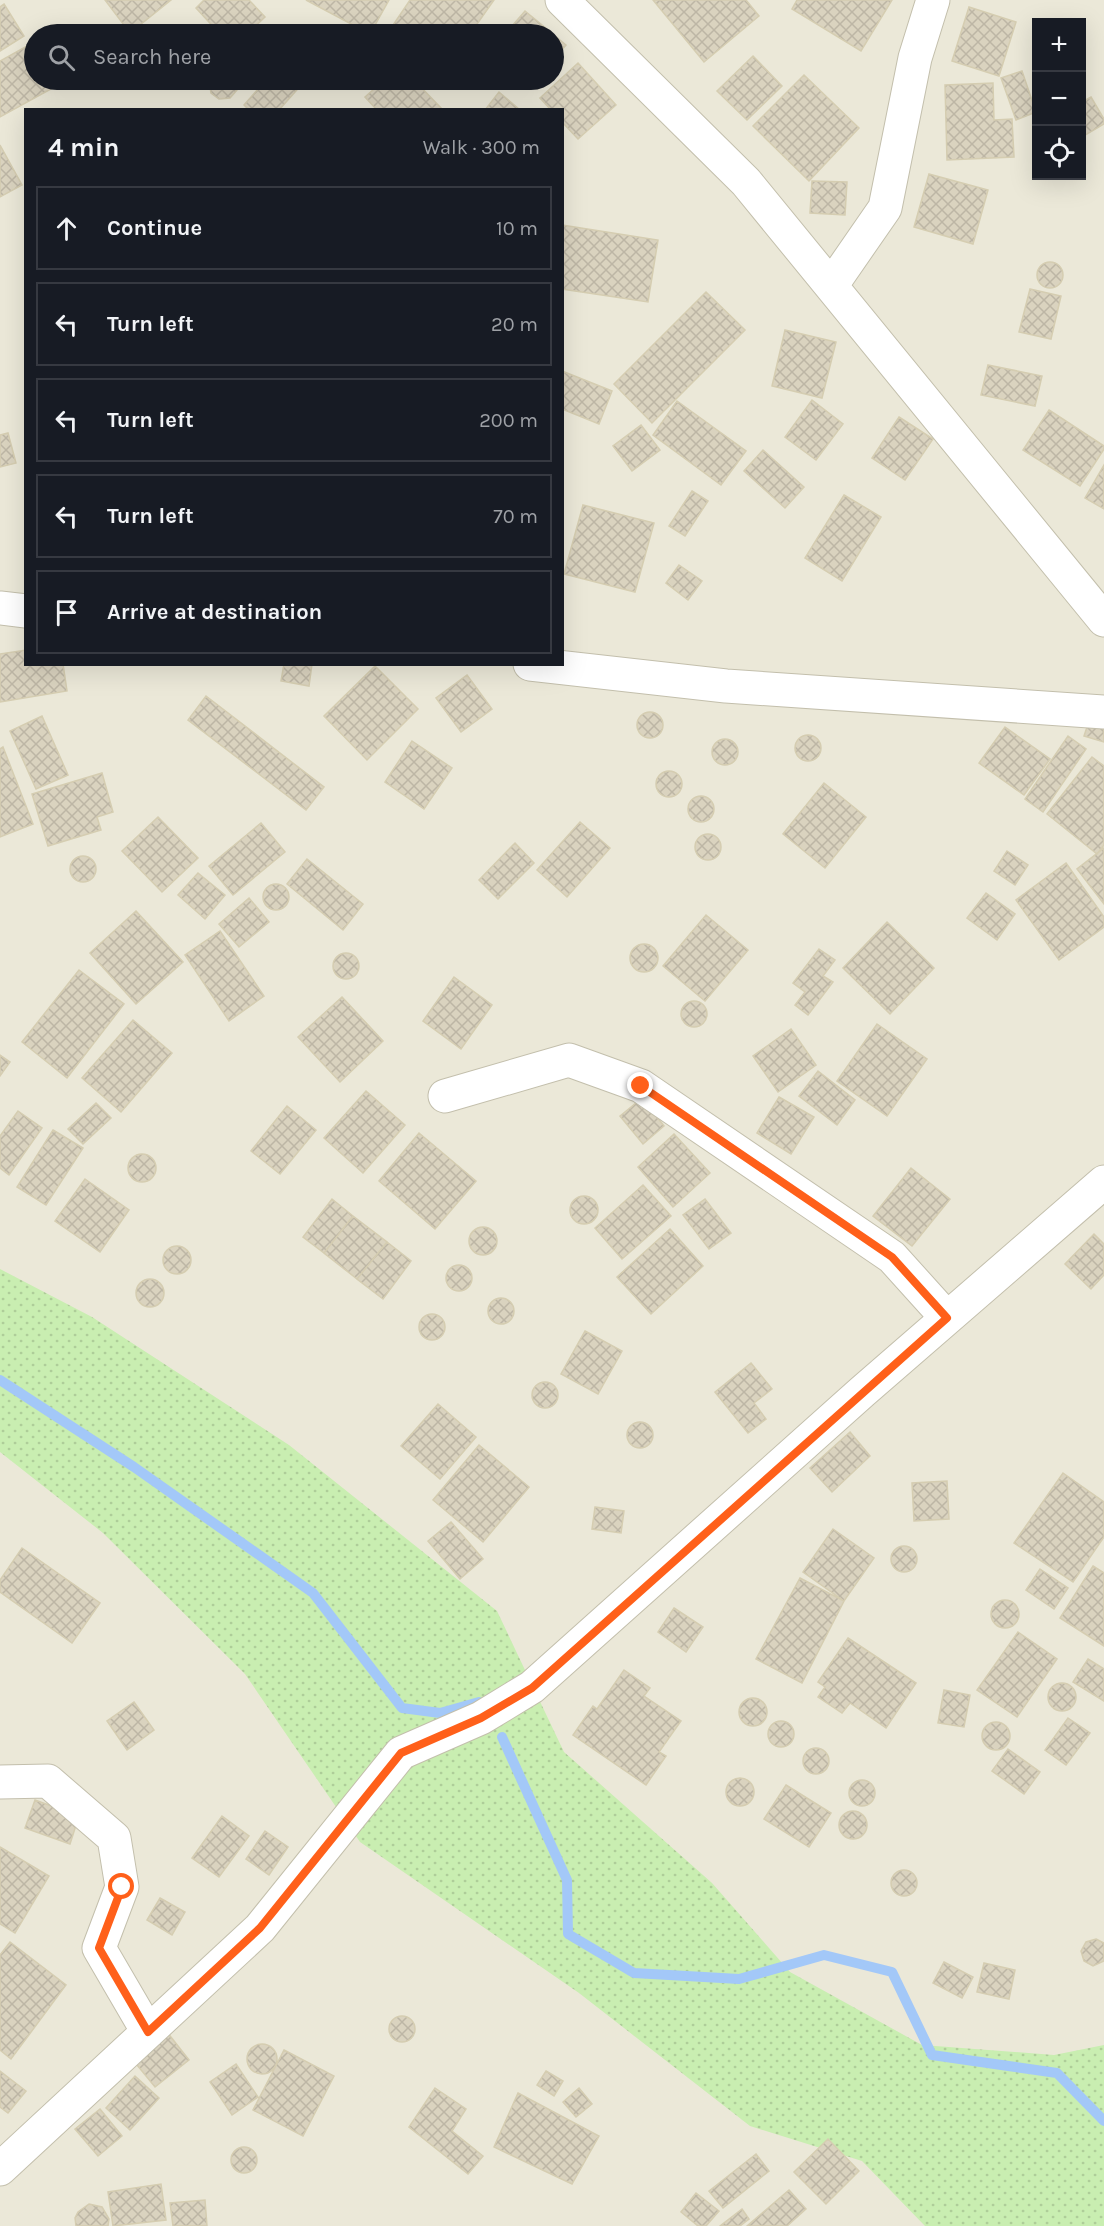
<!DOCTYPE html>
<meta charset="utf-8">
<style>
:root{--surface:#171b24;--page:#20242c;--text:#f1f3f6;--muted:#9ea1a6;--line:#363941}
body{margin:0;font-family:Karla,sans-serif;background:var(--page);color:var(--text)}
.controls{position:absolute;right:18px;top:18px;display:grid;overflow:hidden;border-radius:0px;box-shadow:0 6px 24px #0002}
.controls button{width:54px;height:54px;display:grid;place-items:center;padding:0;border:0;border-bottom:2px solid var(--line);background:var(--surface);color:var(--text);font:30px sans-serif}
.stop{position:absolute;width:18px;height:18px;margin:-14px;border:4px solid #ff601a;border-radius:50%;background:#fff}
.stop.end{background:#ff601a;border-color:#fff;box-shadow:0 2px 6px #0008}
.list{margin:0;padding:0;list-style:none}
h2{display:flex;justify-content:space-between;align-items:center;height:78px;margin:0;padding:0 24px;font-size:26px}
h2 small{font-size:20px;font-weight:400;color:var(--muted)}
.list li{display:grid;grid-template-columns:39px 1fr auto;gap:18px;align-items:center;box-sizing:border-box;height:84px;margin:0 12px 12px;padding:0 12px;border:2px solid var(--line);border-radius:0px}
.list b{display:block;font-size:22px;white-space:nowrap}
.list em{font-size:20px;font-style:normal;color:var(--muted)}
.icon{flex:none;width:33px;height:33px;fill:none;stroke:currentColor;stroke-width:2;stroke-linecap:round;stroke-linejoin:round}
.map{position:relative;flex:none;width:1104px;height:2226px;overflow:hidden}
.search{position:absolute;background:var(--surface);box-shadow:0 6px 24px #0002;left:24px;top:24px;width:540px;height:66px;display:flex;align-items:center;gap:15px;box-sizing:border-box;padding:0 21px;border-radius:33px;color:var(--muted);font-size:22px}
.panel{position:absolute;background:var(--surface);box-shadow:0 6px 24px #0002;left:24px;top:108px;width:540px;height:558px;border-radius:0px}
.map>svg:first-child{display:block}
.residential{fill:#ebe8d8;fill-rule:evenodd}
.grass{fill:url(#grass-dots)}
.lines{fill:none;stroke-linecap:round;stroke-linejoin:round}
.stream{stroke:#a3c8f8;stroke-width:10}
.building{fill:url(#building-cross-hatch);stroke:#d5cdb1;stroke-width:1.5}
.minor-casing{stroke:#c3bfac;stroke-width:35}
.minor{stroke:#fff;stroke-width:33}
.route{stroke:#ff601a;stroke-width:8}
</style>
<div class="map">
<svg width="1104" height="2226" viewBox="0 0 1104 2226">
<defs>
<pattern id="grass-dots" width="8" height="8" patternUnits="userSpaceOnUse" patternTransform="scale(1.5)"><rect width="8" height="8" fill="#c9eeb1"/><path d="M2 2h.1M6 6h.1" fill="none" stroke="#aecd99" stroke-width="1.8" stroke-linecap="round"/></pattern>
<pattern id="building-cross-hatch" width="8" height="8" patternUnits="userSpaceOnUse" patternTransform="scale(1.5)"><rect width="8" height="8" fill="#dad3bf"/><path d="M0 0l8 8M0 8l8-8" fill="none" stroke="#bdb6a5"/></pattern>
</defs>
<rect width="100%" height="100%" fill="#f7f5eb"/>
<!-- residential -->
<path class="residential" d="M0 0H1104V2226H0ZM1036 22H1082V176H1036ZM34 34H554V80H34ZM26 110H562V664H26Z"/>
<!-- grass -->
<path class="grass" d="M0 1269 92 1317 289 1445 497 1611 564 1752 712 1883 790 1972 922 2045 1054 2055 1104 2045V2226H925L862 2161 750 2126 579 1993 360 1842 245 1674 103 1533 0 1452Z"/>
<g class="lines">
<!-- stream -->
<path class="stream" d="M0 1380 134 1467 313 1593 402 1708 440 1713 479 1702
M502 1737 567 1880 568 1934 634 1973 739 1979 824 1955 892 1972 932 2055 1057 2073 1104 2121"/>
</g>
<!-- building -->
<path class="building" d="M105 0H171L130 33Z
M204 0H249L265 17 247 34H220L196 8Z
M306 0H389L370 34Z
M410 0H494L470 34H400L391 28Z
M653 0H746L759 16 704 62Z
M797 0H892L861 51 792 9Z
M4 4 24 36 0 51V7Z
M969 7 1016 22 999 76 952 61Z
M525 11 553 34H505Z
M554 35 566 45 554 59Z
M27 46 34 59V80H46L51 89 0 117V61Z
M753 56 782 86 747 120 717 91Z
M578 63 616 105 578 139 562 122V110H551L540 98Z
M1022 71 1036 112 1016 120 1001 78Z
M804 75 859 128 809 181 753 126Z
M212 80H236L237 90 230 98 219 99 211 93 210 87Z
M266 80H301L304 82 279 110H249L244 105Z
M384 80H414L443 110H377L365 97Z
M993 83 994 120 1012 119 1014 157 947 160 945 85Z
M499 92 520 110H485Z
M1091 97 1104 119V124L1082 137V102Z
M0 145 22 185 0 197Z
M929 174 988 190 973 244 914 227Z
M812 181 847 182 845 215 810 213Z
M562 225 658 240 648 302 562 289Z
M1037 275a13 13 0 1 1 26 0a13 13 0 1 1-26 0Z
M1030 289 1061 296 1051 339 1019 332Z
M706 292 745 330 652 423 614 384Z
M785 330 836 342 822 398 772 386Z
M988 365 1042 376 1035 406 981 395Z
M562 371 612 391 599 424 562 409Z
M812 400 843 424 816 460 785 437Z
M677 401 746 451 721 485 653 435Z
M1049 410 1104 446V449L1080 486 1023 450Z
M899 417 933 439 905 480 872 458Z
M641 425 660 450 632 471 613 446Z
M8 433 16 463 0 467V435Z
M763 450 804 487 785 508 744 471Z
M1104 465V509L1085 498Z
M692 491 708 501 685 536 669 526Z
M844 495 881 517 842 581 805 558Z
M583 505 654 523 635 592 564 574Z
M679 565 702 581 688 600 666 583Z
M26 650V664H63L67 691 0 702V654Z
M284 664H312L309 686 281 681Z
M375 666 418 709 367 760 324 716Z
M467 675 492 709 461 732 436 698Z
M206 696 324 787 306 810 188 720Z
M1092 712 1104 716V742L1084 736Z
M637 725a13 13 0 1 1 26 0a13 13 0 1 1-26 0Z
M42 716 68 775 36 789 10 731Z
M1005 727 1050 759 1024 795 979 763Z
M795 748a13 13 0 1 1 26 0a13 13 0 1 1-26 0Z
M1068 736 1086 749 1043 812 1025 799Z
M712 752a13 13 0 1 1 26 0a13 13 0 1 1-26 0Z
M412 741 452 768 424 809 385 782Z
M3 747 33 824 0 837V749Z
M1092 757 1104 766V845L1097 854 1047 814Z
M656 784a13 13 0 1 1 26 0a13 13 0 1 1-26 0Z
M102 773 113 812 97 817 101 830 48 846 32 794Z
M824 783 866 817 825 868 783 834Z
M688 809a13 13 0 1 1 26 0a13 13 0 1 1-26 0Z
M158 817 198 858 162 892 122 851Z
M580 822 610 848 567 897 537 870Z
M261 823 285 852 233 895 209 866Z
M695 847a13 13 0 1 1 26 0a13 13 0 1 1-26 0Z
M515 843 534 863 498 899 479 880Z
M1104 848V904L1077 869Z
M1007 851 1028 865 1015 885 994 871Z
M70 869a13 13 0 1 1 26 0a13 13 0 1 1-26 0Z
M307 859 363 904 343 930 287 884Z
M1066 863 1104 917V927L1059 960 1016 900Z
M198 873 225 895 205 919 178 895Z
M263 897a13 13 0 1 1 26 0a13 13 0 1 1-26 0Z
M986 893 1015 914 997 940 967 918Z
M249 898 269 922 239 947 219 924Z
M136 911 183 962 136 1004 90 953Z
M706 915 748 950 705 1001 663 966Z
M887 922 934 968 890 1014 843 968Z
M220 931 264 996 229 1021 185 955Z
M630 958a14 14 0 1 1 28 0a14 14 0 1 1-28 0Z
M819 949 835 960 823 976 833 982 808 1015 795 1005 805 992 793 983Z
M333 966a13 13 0 1 1 26 0a13 13 0 1 1-26 0Z
M79 970 124 1004 67 1078 22 1042Z
M454 977 492 1005 461 1049 423 1021Z
M342 997 383 1041 340 1082 298 1037Z
M681 1014a13 13 0 1 1 26 0a13 13 0 1 1-26 0Z
M133 1020 172 1053 121 1112 82 1078Z
M877 1024 927 1059 887 1116 837 1081Z
M791 1029 816 1065 778 1092 753 1056Z
M0 1055 10 1062 0 1076Z
M818 1071 855 1100 837 1125 799 1096Z
M366 1091 405 1125 363 1173 324 1138Z
M779 1097 814 1117 791 1154 757 1133Z
M642 1098 664 1126 643 1144 620 1116Z
M96 1103 111 1118 83 1144 68 1129Z
M287 1106 316 1130 280 1174 251 1151Z
M18 1111 42 1128 9 1175 0 1168V1136Z
M53 1130 83 1148 46 1205 17 1187Z
M419 1133 476 1181 435 1229 379 1181Z
M674 1134 710 1173 673 1207 638 1167Z
M128 1168a14 14 0 1 1 28 0a14 14 0 1 1-28 0Z
M911 1168 950 1199 912 1246 873 1216Z
M85 1179 129 1210 100 1252 55 1221Z
M643 1185 671 1216 622 1259 595 1228Z
M570 1210a14 14 0 1 1 28 0a14 14 0 1 1-28 0Z
M332 1199 353 1216 324 1253 303 1237Z
M705 1199 731 1233 709 1249 683 1215Z
M353 1216 387 1242 357 1279 324 1253Z
M469 1241a14 14 0 1 1 28 0a14 14 0 1 1-28 0Z
M670 1229 703 1266 651 1314 617 1277Z
M1094 1234 1104 1244V1275L1091 1289 1065 1264Z
M387 1242 411 1261 383 1299 357 1279Z
M163 1260a14 14 0 1 1 28 0a14 14 0 1 1-28 0Z
M446 1278a13 13 0 1 1 26 0a13 13 0 1 1-26 0Z
M136 1293a14 14 0 1 1 28 0a14 14 0 1 1-28 0Z
M488 1311a13 13 0 1 1 26 0a13 13 0 1 1-26 0Z
M419 1327a13 13 0 1 1 26 0a13 13 0 1 1-26 0Z
M585 1331 622 1351 598 1394 561 1374Z
M751 1363 772 1389 754 1403 766 1419 748 1433 715 1392Z
M532 1395a13 13 0 1 1 26 0a13 13 0 1 1-26 0Z
M438 1404 476 1437 440 1479 401 1446Z
M627 1435a13 13 0 1 1 26 0a13 13 0 1 1-26 0Z
M850 1432 870 1456 832 1492 810 1468Z
M479 1445 529 1487 483 1542 433 1500Z
M1063 1473 1104 1502V1537L1073 1582 1014 1543Z
M947 1481 949 1519 914 1521 912 1483Z
M595 1507 624 1511 621 1533 592 1529Z
M451 1522 483 1559 460 1579 428 1541Z
M833 1529 874 1558 844 1601 803 1572Z
M891 1559a13 13 0 1 1 26 0a13 13 0 1 1-26 0Z
M22 1548 100 1603 72 1643 0 1592V1580Z
M1093 1566 1104 1573V1646L1060 1618Z
M1040 1569 1068 1588 1054 1609 1026 1590Z
M800 1578 844 1601 802 1683 756 1659Z
M991 1614a14 14 0 1 1 28 0a14 14 0 1 1-28 0Z
M674 1608 703 1627 686 1652 658 1632Z
M1018 1632 1057 1659 1017 1717 977 1690Z
M848 1638 916 1683 886 1728 850 1703 842 1713 818 1697 825 1687 818 1682Z
M1088 1659 1104 1669V1701L1073 1682Z
M624 1670 650 1688 644 1696 681 1721 659 1752 666 1756 646 1785 573 1735 593 1706 597 1709Z
M1048 1697a14 14 0 1 1 28 0a14 14 0 1 1-28 0Z
M944 1690 970 1695 964 1727 938 1723Z
M739 1712a14 14 0 1 1 28 0a14 14 0 1 1-28 0Z
M134 1702 154 1730 127 1750 107 1721Z
M1068 1718 1090 1733 1066 1765 1045 1750Z
M768 1734a13 13 0 1 1 26 0a13 13 0 1 1-26 0Z
M982 1736a14 14 0 1 1 28 0a14 14 0 1 1-28 0Z
M803 1761a13 13 0 1 1 26 0a13 13 0 1 1-26 0Z
M1008 1749 1040 1772 1024 1794 992 1771Z
M726 1792a14 14 0 1 1 28 0a14 14 0 1 1-28 0Z
M849 1793a13 13 0 1 1 26 0a13 13 0 1 1-26 0Z
M786 1785 831 1813 809 1847 764 1819Z
M35 1800 79 1816 70 1844 25 1828Z
M839 1825a14 14 0 1 1 28 0a14 14 0 1 1-28 0Z
M222 1816 249 1836 219 1877 192 1858Z
M265 1831 288 1847 269 1875 246 1859Z
M0 1847 49 1876 15 1933 0 1924Z
M891 1883a13 13 0 1 1 26 0a13 13 0 1 1-26 0Z
M160 1898 185 1912 172 1935 147 1920Z
M1096 1939 1104 1943V1961L1093 1966 1084 1961 1081 1951 1086 1942Z
M10 1942 66 1985 11 2059 0 2050V1955Z
M944 1962 973 1977 962 1998 933 1983Z
M984 1963 1015 1970 1009 1999 977 1992Z
M389 2029a13 13 0 1 1 26 0a13 13 0 1 1-26 0Z
M167 2032 189 2060 155 2087 133 2060Z
M247 2059a15 15 0 1 1 30 0a15 15 0 1 1-30 0Z
M284 2050 334 2076 303 2136 253 2110Z
M236 2064 258 2097 232 2115 210 2082Z
M0 2071 26 2091 8 2113 0 2107Z
M546 2071 563 2081 554 2096 537 2085Z
M135 2076 159 2098 130 2130 106 2108Z
M435 2088 466 2109 452 2131 483 2156 468 2174 409 2127Z
M579 2088 592 2104 576 2117 563 2102Z
M518 2093 599 2136 572 2184 494 2147Z
M100 2109 122 2136 98 2156 75 2129Z
M828 2139 859 2171 826 2204 794 2172Z
M231 2160a13 13 0 1 1 26 0a13 13 0 1 1-26 0Z
M756 2154 769 2171 723 2208 709 2191Z
M161 2184 166 2220 113 2226 108 2192Z
M789 2190 806 2209 787 2226H747Z
M696 2193 719 2211 706 2226H698L681 2212Z
M205 2200 207 2226H173L170 2203Z
M89 2204 102 2207 109 2219 108 2226H76L75 2218 78 2212Z
M742 2209 749 2219 740 2226H720Z"/>
<g class="lines">
<!-- minor casing -->
<g class="minor-casing">
<path id="minor" d="M562 0 746 182 1104 620
M831 286 885 208 915 58 933 0
M0 608 26 611
M530 664 726 686 1104 712
M445 1096 569 1060 641 1086 892 1257 947 1318
M0 1782 48 1781 114 1838 122 1887 99 1948 148 2032
M0 2169 260 1928 401 1753 481 1718 532 1687 862 1392 1104 1182"/>
</g>
<!-- minor -->
<use href="#minor" class="minor"/>
</g>
<g class="lines">
<!-- route -->
<path class="route" d="M122 1887 99 1948 148 2032 260 1928 401 1753 481 1718 532 1688 947 1318 892 1257 641 1086"/>
</g>
</svg>
<div class="controls">
<button>+</button>
<button>−</button>
<button><svg class="icon" aria-label="locate" viewBox="0 0 24 24"><circle cx="12" cy="12" r="6"/><path d="M12 2v4M12 18v4M2 12h4M18 12h4"/></svg></button>
</div>
<div class="stop" style="left:122px;top:1887px"></div>
<div class="stop end" style="left:641px;top:1086px"></div>
<div class="search"><svg class="icon" aria-label="search" viewBox="0 0 24 24"><circle cx="10" cy="10" r="6"/><path d="M15 15l6 6"/></svg>Search here</div>
<section class="panel">
<h2>4 min<small>Walk · 300 m</small></h2>
<ul class="list">
<li><svg class="icon" aria-label="ahead" viewBox="0 0 24 24"><path d="M12 20V5M6 11l6-6 6 6"/></svg><div><b>Continue</b></div><em>10 m</em></li>
<li><svg class="icon" aria-label="left" viewBox="0 0 24 24"><path d="M17 20v-9H6M10 6l-5 5 5 5"/></svg><div><b>Turn left</b></div><em>20 m</em></li>
<li><svg class="icon" aria-label="left" viewBox="0 0 24 24"><path d="M17 20v-9H6M10 6l-5 5 5 5"/></svg><div><b>Turn left</b></div><em>200 m</em></li>
<li><svg class="icon" aria-label="left" viewBox="0 0 24 24"><path d="M17 20v-9H6M10 6l-5 5 5 5"/></svg><div><b>Turn left</b></div><em>70 m</em></li>
<li><svg class="icon" aria-label="arrive" viewBox="0 0 24 24"><path d="M6 21V4h12l-3 4 3 4H6"/></svg><div><b>Arrive at destination</b></div></li>
</ul>
</section>
</div>
